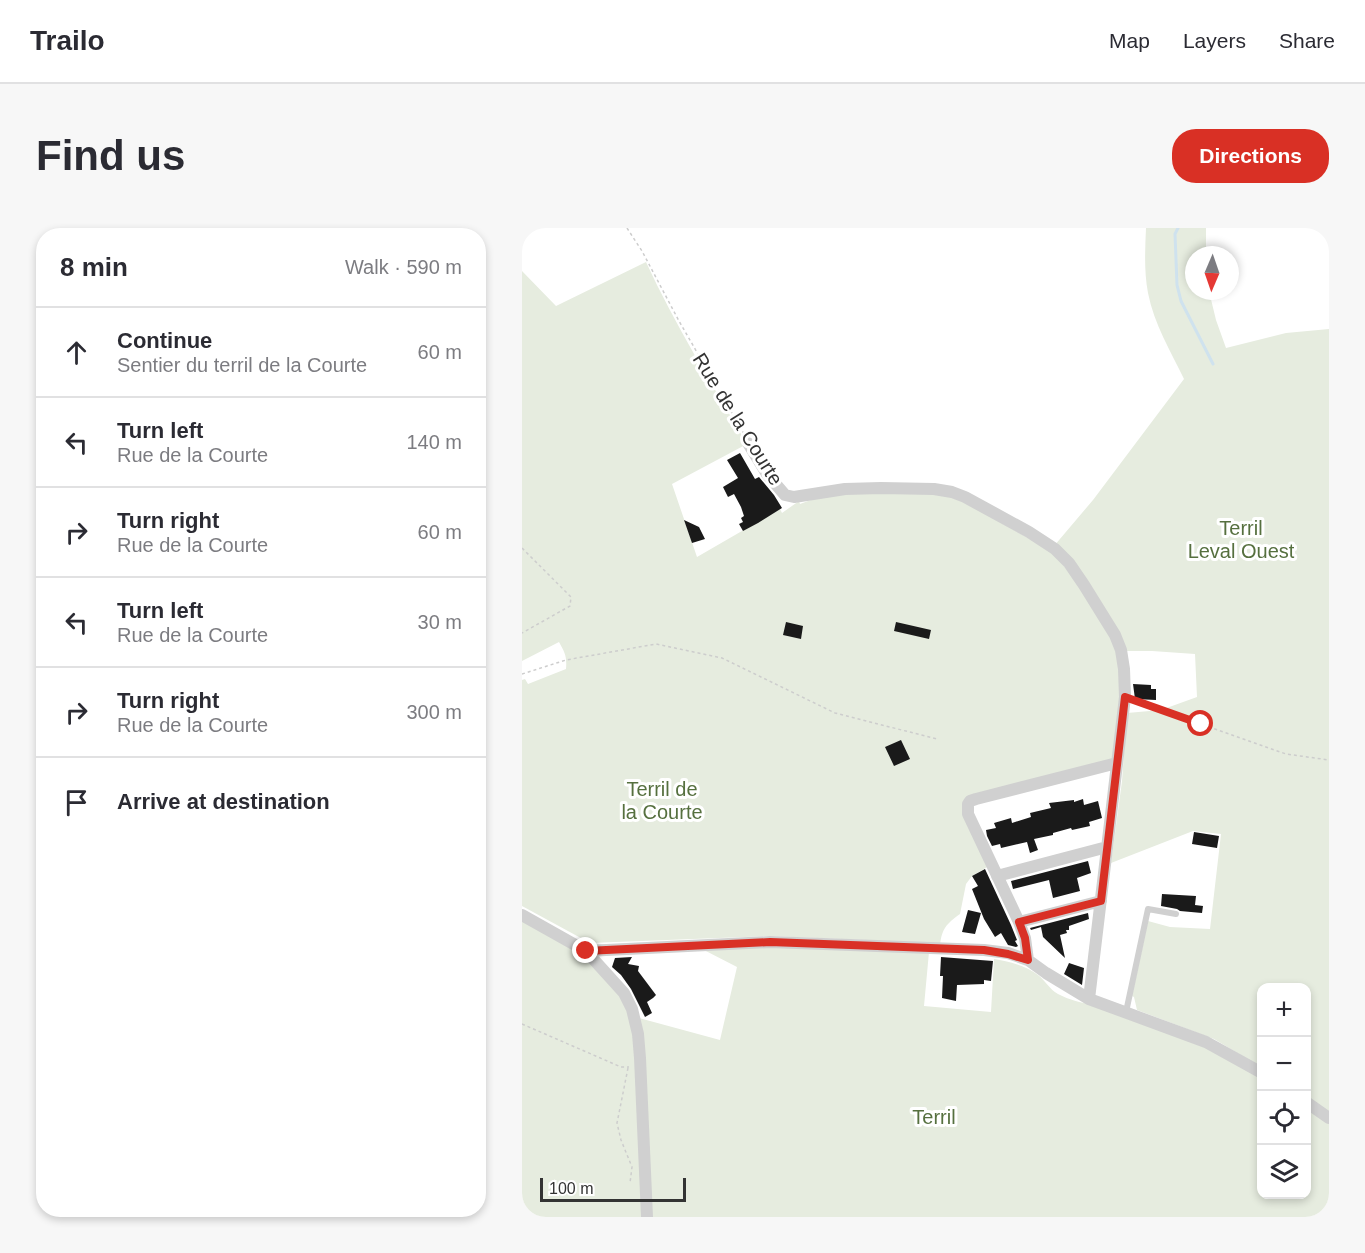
<!DOCTYPE html>
<meta charset="utf-8">
<style>
:root{--surface:#fff;--page:#f7f7f7;--text:#2b2b33;--muted:#7c7c81;--line:#e1e1e2;--accent:#d93025}
body{margin:0;font-family:Arial,sans-serif;background:var(--page);color:var(--text)}
.controls{position:absolute;right:18px;bottom:18px;display:grid;overflow:hidden;border-radius:12px;box-shadow:0 3px 9px #0003}
.controls button{width:54px;height:54px;display:grid;place-items:center;padding:0;border:0;border-bottom:2px solid var(--line);background:var(--surface);color:var(--text);font:30px sans-serif}
.compass{position:absolute;left:663px;top:18px;width:54px;height:54px;border-radius:50%;background:var(--surface);box-shadow:0 3px 9px #0003;rotate:182deg}
.scale{position:absolute;left:18px;bottom:15px;width:146px;box-sizing:border-box;padding-left:6px;border:3px solid #333;border-top:0;font-size:16px;line-height:21px;white-space:nowrap;color:#333;-webkit-text-stroke:4px #fff;paint-order:stroke}
.stop{position:absolute;width:18px;height:18px;margin:-14px;border:4px solid #d93025;border-radius:50%;background:#fff}
.stop.end{background:#d93025;border-color:#fff;box-shadow:0 2px 6px #0008}
.list{margin:0;padding:0;list-style:none}
h2{display:flex;justify-content:space-between;align-items:center;height:78px;margin:0;padding:0 24px;font-size:26px}
h2 small{font-size:20px;font-weight:400;color:var(--muted)}
.list li{display:grid;grid-template-columns:39px 1fr auto;gap:18px;align-items:center;box-sizing:border-box;height:90px;padding:0 24px;border-top:2px solid var(--line)}
.list b{display:block;font-size:22px;white-space:nowrap}
.list p{margin:0;font-size:20px;white-space:nowrap;color:var(--muted)}
.list em{font-size:20px;font-style:normal;color:var(--muted)}
.icon{flex:none;width:33px;height:33px;fill:none;stroke:currentColor;stroke-width:2;stroke-linecap:round;stroke-linejoin:round}
.map{position:relative;flex:none;width:807px;height:989px;overflow:hidden;border-radius:24px}
header{display:flex;align-items:center;gap:36px;box-sizing:border-box;height:84px;padding:0 30px;background:var(--surface);border-bottom:2px solid var(--line)}
header strong{font-size:28px}
nav{display:flex;gap:33px;margin-inline-start:auto;font-size:21px}
.intro{display:flex;align-items:center;justify-content:space-between;box-sizing:border-box;height:144px;padding:0 36px}
h1{margin:0;font-size:42px}
.button{padding:15px 27px;border-radius:24px;background:var(--accent);color:#fff;font-size:21px;font-weight:700}
main{display:flex;gap:36px;padding:0 36px}
aside{flex:1;background:var(--surface);border-radius:24px;box-shadow:0 3px 9px #0003}
.map>svg:first-child{display:block}
.green{fill:#e6ecdf}
.lines{fill:none;stroke-linecap:round;stroke-linejoin:round}
.stream{stroke:#cfe2ee;stroke-width:3}
.building{fill:#1a1a1a}
.path{stroke:#cdcdcd;stroke-width:1.5;stroke-dasharray:3 3;stroke-linecap:butt}
.service{stroke:#d0d0d0;stroke-width:6}
.minor{stroke:#d0d0d0;stroke-width:12}
.route{stroke:#d93025;stroke-width:8}
.labels{text-anchor:middle;stroke-width:6;stroke-linejoin:round;paint-order:stroke}
.street-label{font-size:20px;fill:#333;stroke:#fff}
.park-label{font-size:20px;fill:#56703f;stroke:#fff}
</style>
<header>
<strong>Trailo</strong>
<nav><a>Map</a><a>Layers</a><a>Share</a></nav>
</header>
<div class="intro"><h1>Find us</h1><a class="button">Directions</a></div>
<main>
<aside>
<h2>8 min<small>Walk · 590 m</small></h2>
<ul class="list">
<li><svg class="icon" aria-label="ahead" viewBox="0 0 24 24"><path d="M12 20V5M6 11l6-6 6 6"/></svg><div><b>Continue</b><p>Sentier du terril de la Courte</p></div><em>60 m</em></li>
<li><svg class="icon" aria-label="left" viewBox="0 0 24 24"><path d="M17 20v-9H6M10 6l-5 5 5 5"/></svg><div><b>Turn left</b><p>Rue de la Courte</p></div><em>140 m</em></li>
<li><svg class="icon" aria-label="right" viewBox="0 0 24 24"><path d="M7 20v-9h11M14 6l5 5-5 5"/></svg><div><b>Turn right</b><p>Rue de la Courte</p></div><em>60 m</em></li>
<li><svg class="icon" aria-label="left" viewBox="0 0 24 24"><path d="M17 20v-9H6M10 6l-5 5 5 5"/></svg><div><b>Turn left</b><p>Rue de la Courte</p></div><em>30 m</em></li>
<li><svg class="icon" aria-label="right" viewBox="0 0 24 24"><path d="M7 20v-9h11M14 6l5 5-5 5"/></svg><div><b>Turn right</b><p>Rue de la Courte</p></div><em>300 m</em></li>
<li><svg class="icon" aria-label="arrive" viewBox="0 0 24 24"><path d="M6 21V4h12l-3 4 3 4H6"/></svg><div><b>Arrive at destination</b></div></li>
</ul>
</aside>
<div class="map">
<svg width="807" height="989" viewBox="0 0 807 989">
<rect width="100%" height="100%" fill="#fff"/>
<!-- green -->
<path class="green" d="M624 0H684V27H672V63H687L694 92 704 120 764 105 807 101V885L785 868 784 760H740L739 839 692 811 615 782 612 769 610 768 626 693 648 699 688 701 699 606 671 603 589 635 600 553 605 485 639 482 675 469 673 426 630 423H602L532 318 571 272 662 151C649 124 632 96 626 65 622 44 623 22 624 0Z
M124 34C153 97 190 156 225 216L150 256 175 329 258 281 260 285 277 273 278 276 305 266 426 265 531 324 568 371 595 423 600 463 592 533 445 572 467 638 450 648 444 656 438 686C424 696 420 701 418 717L392 714 248 708 68 715 0 678V452L3 451 6 456 44 441C45 428 43 425 37 414L0 433V43L34 78Z
M0 690 56 723 100 769 113 804 122 989H0Z
M235 719 407 724 402 778 469 784 472 731C486 733 505 738 516 747 523 752 527 761 536 766 547 772 560 775 572 777L681 816 739 849 740 966H784L785 879 807 894V989H129L117 790 198 812 215 739 180 721Z"/>
<g class="lines">
<!-- stream -->
<path class="stream" d="M656 0 653 6 655 57 659 73 691 136"/>
</g>
<!-- building -->
<path class="building" d="M218 225 233 251 237 249 252 267 260 280 236 295 221 303 217 296 221 294 219 290 222 288 219 279 212 266 206 269 201 259 216 250 205 232Z
M162 292 177 299 183 311 170 315Z
M264 394 281 398 279 411 261 407Z
M374 394 409 402 407 411 372 403Z
M611 456 629 457V461H634V472L613 471Z
M379 512 388 531 372 538 363 519Z
M561 571 562 577 576 573 580 590 567 594 568 598 550 602 549 600 531 605V607L512 611 516 622 508 625 505 614 479 620 478 616 470 618 465 608 464 602 474 600 472 595 489 590 490 595 509 589 508 585 529 580 527 575 552 572V574Z
M672 604 697 608 695 620 670 616Z
M566 633 569 645 555 650 558 663 531 670 527 652 491 661 489 653Z
M463 641 489 697 495 712 493 713 496 718 494 719 486 717 479 705 473 709 462 691 450 661 456 658 450 648Z
M640 666 674 668 673 677 681 678 680 685 658 683 655 681 639 678Z
M446 682 459 685 453 706 440 704Z
M566 685 567 691 547 698V702H544L545 705 538 707 543 730 521 709 519 699 509 702 508 700Z
M110 729 106 736 117 738 116 743 134 767 131 770 125 774 130 785 123 789 109 761 99 747 90 739 93 730Z
M419 729 471 733 469 753 462 752V756L435 757 434 773 420 770 421 748H418Z
M547 735 562 740 560 757 542 746Z"/>
<g class="lines">
<!-- path -->
<path class="path" d="M105 0 120 23 157 93 222 206
M0 320 49 369 48 378 0 405
M0 446 44 432 134 416 200 430 313 485 415 511
M613 473 764 526 807 532
M0 796 99 839H107
M106 840 95 895 99 912 110 939 108 955"/>
<!-- service -->
<path class="service" d="M604 784 626 681 654 686"/>
<!-- minor -->
<path class="minor" d="M226 215 245 246 263 267 272 269 323 261 359 260 412 261 430 264 443 269 507 304 533 321 547 335 562 357 593 407 599 422 602 441 603 469 567 771
M475 648 585 619
M0 687 64 723 102 765 110 781 116 806 118 830 125 989
M497 694 579 673
M64 723 248 714 462 722 486 725 506 732 524 745 567 771 684 814 740 845
M506 732 503 710 497 694 446 586V576L448 573 454 571 595 535
M784 874 807 890"/>
</g>
<g class="lines">
<!-- route -->
<path class="route" d="M64 723 248 714 462 722 486 726 506 732 503 710 497 694 579 673 603 469 679 496"/>
</g>
<g class="labels">
<!-- street labels -->
<g class="street-label">
<text transform="translate(216 191) rotate(58)" y="7">Rue de la Courte</text>
</g>
<!-- park labels -->
<g class="park-label">
<text x="719" y="307">Terril<tspan x="719" dy="23">Leval Ouest</tspan></text>
<text x="140" y="568">Terril de<tspan x="140" dy="23">la Courte</tspan></text>
<text x="412" y="896">Terril</text>
</g>
</g>
</svg>
<div class="controls">
<button>+</button>
<button>−</button>
<button><svg class="icon" aria-label="locate" viewBox="0 0 24 24"><circle cx="12" cy="12" r="6"/><path d="M12 2v4M12 18v4M2 12h4M18 12h4"/></svg></button>
<button><svg class="icon" aria-label="layers" viewBox="0 0 24 24"><path d="M12 4l9 5-9 5-9-5zM3 14l9 5 9-5"/></svg></button>
</div>
<svg class="compass" viewBox="-18 -18 36 36"><path d="M0-13l5 13h-10z" fill="#e53935"/><path d="M0 13l5-13h-10z" fill="#7c7c81"/></svg>
<div class="scale">100 m</div>
<div class="stop" style="left:679px;top:496px"></div>
<div class="stop end" style="left:64px;top:723px"></div>
</div>
</main>
